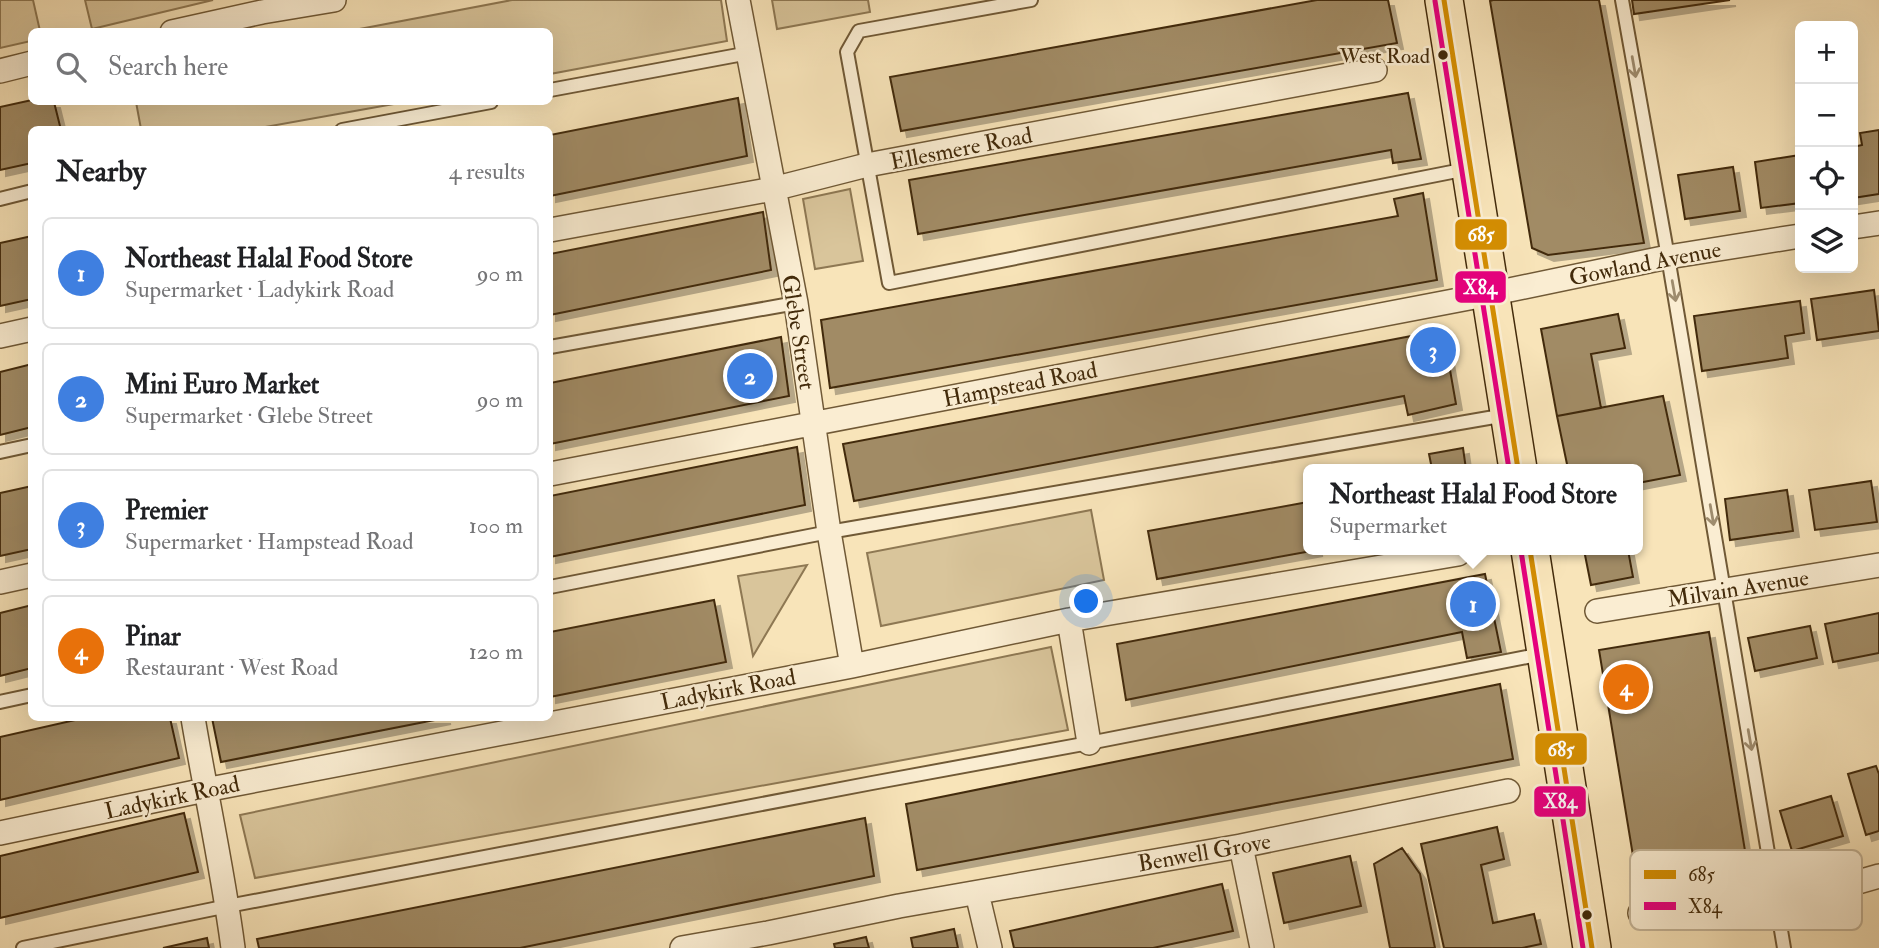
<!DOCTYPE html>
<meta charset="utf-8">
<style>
:root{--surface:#fff;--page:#f2f2f2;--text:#202124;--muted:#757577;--line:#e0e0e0;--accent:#b45309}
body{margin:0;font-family:"IM FELL Double Pica",serif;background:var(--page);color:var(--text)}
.controls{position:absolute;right:21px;top:21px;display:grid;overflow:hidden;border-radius:10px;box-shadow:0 7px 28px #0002}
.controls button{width:63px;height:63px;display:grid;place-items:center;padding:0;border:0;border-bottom:2px solid var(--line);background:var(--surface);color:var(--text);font:35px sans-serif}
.you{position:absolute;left:1087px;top:602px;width:24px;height:24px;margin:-18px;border:5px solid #fff;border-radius:50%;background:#1a73e8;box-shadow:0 0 0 10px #1a73e833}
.badge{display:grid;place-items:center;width:46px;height:46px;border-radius:50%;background:var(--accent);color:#fff;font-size:23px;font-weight:700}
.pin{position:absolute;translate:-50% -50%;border:4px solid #fff;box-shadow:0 2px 7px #0006}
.popup{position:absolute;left:1303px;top:464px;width:340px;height:91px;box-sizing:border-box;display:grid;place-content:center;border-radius:10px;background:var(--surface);filter:drop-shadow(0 2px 5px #0005);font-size:23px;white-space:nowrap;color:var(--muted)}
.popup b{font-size:26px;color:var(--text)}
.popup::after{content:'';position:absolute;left:50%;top:100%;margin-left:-14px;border:14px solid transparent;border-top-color:var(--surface)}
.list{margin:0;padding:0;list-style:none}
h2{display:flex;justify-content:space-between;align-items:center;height:91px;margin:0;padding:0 28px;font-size:30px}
h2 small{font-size:23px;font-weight:400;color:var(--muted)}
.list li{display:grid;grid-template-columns:46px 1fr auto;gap:21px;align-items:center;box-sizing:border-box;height:112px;margin:0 14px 14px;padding:0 14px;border:2px solid var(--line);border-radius:10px}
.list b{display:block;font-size:26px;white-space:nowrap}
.list p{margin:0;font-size:23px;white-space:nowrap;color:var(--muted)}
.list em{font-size:23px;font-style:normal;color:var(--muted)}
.icon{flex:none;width:38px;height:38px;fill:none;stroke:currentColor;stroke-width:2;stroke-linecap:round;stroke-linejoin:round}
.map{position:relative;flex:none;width:1879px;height:948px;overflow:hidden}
.search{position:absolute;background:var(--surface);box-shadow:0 7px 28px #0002;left:28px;top:28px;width:525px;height:77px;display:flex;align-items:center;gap:18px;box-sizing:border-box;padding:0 24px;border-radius:10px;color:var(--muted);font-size:26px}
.panel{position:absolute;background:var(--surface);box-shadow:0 7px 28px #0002;left:28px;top:126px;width:525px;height:595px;border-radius:10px}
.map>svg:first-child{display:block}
.green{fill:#d9c59b;stroke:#8e7853;stroke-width:2}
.building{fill:#a18b65;stroke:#432b0b;stroke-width:2;filter:url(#shadow)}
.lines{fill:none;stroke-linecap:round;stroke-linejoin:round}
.service-casing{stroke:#705936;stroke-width:16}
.minor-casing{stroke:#705936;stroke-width:26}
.primary-casing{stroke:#432b0b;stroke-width:40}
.service{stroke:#faedd2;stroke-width:12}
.minor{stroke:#faedd2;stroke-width:23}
.primary{stroke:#f8e4b9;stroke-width:37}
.bus-1-casing{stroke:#faedd2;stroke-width:10}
.bus-2-casing{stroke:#faedd2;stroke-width:10}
.bus-1{stroke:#d38d02;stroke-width:5}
.bus-2{stroke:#e5007d;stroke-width:5}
.oneway{stroke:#9e8c6e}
.bus-dot{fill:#432b0b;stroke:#faedd2;stroke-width:2.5}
.labels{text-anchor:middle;stroke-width:5;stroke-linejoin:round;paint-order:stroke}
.bus-label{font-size:21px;fill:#432b0b;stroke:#faedd2;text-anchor:end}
.street-label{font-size:23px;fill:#432b0b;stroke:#faedd2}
.key{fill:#faedd2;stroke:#c3b396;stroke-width:2}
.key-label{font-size:19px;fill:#432b0b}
.line-badge{stroke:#faedd2;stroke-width:2.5}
.badge-label{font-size:19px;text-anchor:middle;font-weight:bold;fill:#fff}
</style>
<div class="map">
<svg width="1879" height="948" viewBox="0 0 1879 948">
<defs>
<filter id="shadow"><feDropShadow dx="6" dy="6" stdDeviation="0" flood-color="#0004"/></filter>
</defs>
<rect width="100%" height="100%" fill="#f8e4b9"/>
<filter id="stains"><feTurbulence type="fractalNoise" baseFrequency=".00286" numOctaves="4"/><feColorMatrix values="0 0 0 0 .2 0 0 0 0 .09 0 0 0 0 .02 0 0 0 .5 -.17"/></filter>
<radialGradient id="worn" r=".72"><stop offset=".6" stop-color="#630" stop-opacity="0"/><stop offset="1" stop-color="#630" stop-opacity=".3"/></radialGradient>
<!-- green -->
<path class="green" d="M0 0H33L40 31 32 32 31 41 0 48Z
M85 0H213L92 29Z
M512 0H721L727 41 550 74V32L349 31Z
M772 0H868L870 12 777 29Z
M136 102H405L254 129H141Z
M850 189 863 261 815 269 803 199Z
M1091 510 1104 580 881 626 867 553Z
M807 565 753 656 738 576Z
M1051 647 1068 730 255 878 240 815Z"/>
<!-- building -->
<path class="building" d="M1317 0H1388L1397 43 901 131 890 77Z
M1493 0H1599L1644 243 1548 255 1532 248 1490 1Z
M1632 0H1730L1634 14Z
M1408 93 1421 159 1393 163 1391 150 918 234 909 180Z
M738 98 747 156 550 196V135Z
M32 100V102H54L61 130H32V163L0 170V107Z
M1879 130V194L1853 198V147L1862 145 1860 133Z
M1800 155V203L1761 208 1755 162Z
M1733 167 1740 211 1685 219 1678 175Z
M1423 193 1437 280 830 388 821 320 1398 216 1394 199Z
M763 212 771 270 550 315V254Z
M32 236V299L0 306V243Z
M1874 290 1879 331 1817 340 1811 299Z
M1800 301 1804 333 1785 336 1788 358 1702 371 1694 316Z
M1618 314 1625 348 1591 354 1601 408 1557 416 1541 329Z
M1443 330 1456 404 1408 415 1404 396 854 501 843 444Z
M781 337 789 396 550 444V383Z
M32 364V427L0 435V372Z
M1663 396 1680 475 1638 483V469H1568L1557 416Z
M797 447 805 505 550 557V496Z
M1463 448 1466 469H1432L1429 454Z
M1871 481 1877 522 1815 530 1809 490Z
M32 486V549L0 556V493Z
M1787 490 1793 531 1730 540 1725 499Z
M1308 502V550H1317L1157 579 1148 531Z
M1584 550H1628L1633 577 1591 585Z
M1485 574 1501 652 1467 658 1462 632 1126 700 1117 644Z
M714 600 726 662 550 697V632Z
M32 605V668L0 676V613Z
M1879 613V653L1833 662 1825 624Z
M1810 626 1817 658 1755 671 1748 638Z
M1709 632 1749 875 1639 892 1599 650Z
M1500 684 1513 759 917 870 906 804Z
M84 718H170L179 758 0 800V737Z
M212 718H445L221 762Z
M1876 766 1879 774V831L1866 835 1848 774Z
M1831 796 1843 836 1792 851 1780 811Z
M184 813 198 872 0 918V856Z
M865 818 874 876 520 948H259L257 939Z
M1497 827 1504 859 1481 865 1493 923 1534 914 1541 944 1522 948H1444L1421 844Z
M1402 848 1420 874 1435 948H1390L1374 864Z
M1350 856 1361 906 1284 923 1273 873Z
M1222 884 1233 931 1153 948H1014L1010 931Z
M954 929 958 948H913L911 938Z
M866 937 869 948H835L834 944Z
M207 938 209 948H163Z"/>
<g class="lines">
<!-- service casing -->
<g class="service-casing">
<path id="service" d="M1031 0 859 31 847 52 889 283 1467 169
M1622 0 1668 257 1784 948
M550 90 749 53
M342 130 491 102
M0 199 32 191
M550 347 796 303
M0 452 32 445
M550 587 829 532 1506 415
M0 702 32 695
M23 948 228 906 872 783 1089 743 1542 654"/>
</g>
<!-- minor casing -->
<g class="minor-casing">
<path id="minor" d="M738 0 796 303 829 532 852 666
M172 32 262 12 334 0
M0 71 32 63
M1853 227 1879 223
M550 230 773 189 867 165 1375 70
M0 336 32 329
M550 474 1490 294 1668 257 1800 236
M0 582 32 575
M1597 611 1879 565
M1069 620 1089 743
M193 718C206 795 223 871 233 948
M0 833 205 790 852 666 1069 620 1458 554
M1241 846 1262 948
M977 893 990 948
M1640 913 1778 905 1879 876
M682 948 768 933 899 906 1241 846 1508 791"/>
</g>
<!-- primary casing -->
<g class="primary-casing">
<path id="primary" d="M1444 0 1518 469
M1530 550 1592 948"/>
</g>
<!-- service -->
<use href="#service" class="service"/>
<!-- minor -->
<use href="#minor" class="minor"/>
<!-- primary -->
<use href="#primary" class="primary"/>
<!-- bus-1 casing -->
<g class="bus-1-casing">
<path id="bus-1" d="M1444 0 1518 469
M1530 550 1592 948"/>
</g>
<!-- bus-2 casing -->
<g class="bus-2-casing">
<path id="bus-2" d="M1435 1 1509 469
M1521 551 1583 948"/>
</g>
<!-- bus-1 -->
<use href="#bus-1" class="bus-1"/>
<!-- bus-2 -->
<use href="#bus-2" class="bus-2"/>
</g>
<!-- one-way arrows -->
<defs><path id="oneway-shaft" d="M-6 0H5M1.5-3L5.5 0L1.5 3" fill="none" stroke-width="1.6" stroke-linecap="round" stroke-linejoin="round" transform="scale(1.75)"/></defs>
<g class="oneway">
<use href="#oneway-shaft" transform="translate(1634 67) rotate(80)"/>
<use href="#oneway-shaft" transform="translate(1674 291) rotate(80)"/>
<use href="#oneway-shaft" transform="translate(1712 515) rotate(80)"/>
<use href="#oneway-shaft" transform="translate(1750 740) rotate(80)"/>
</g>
<!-- markers -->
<g class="bus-dot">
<circle cx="1443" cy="55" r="6"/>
<circle cx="1587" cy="915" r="6"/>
</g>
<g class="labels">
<!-- bus labels -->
<g class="bus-label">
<text x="1430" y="63">West Road</text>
</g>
<!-- street labels -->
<g class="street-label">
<text transform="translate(961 148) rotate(-11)" y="8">Ellesmere Road</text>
<text transform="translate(1645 263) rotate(-11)" y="8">Gowland Avenue</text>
<text transform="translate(799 332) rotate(81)" y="8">Glebe Street</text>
<text transform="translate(1020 384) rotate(-11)" y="8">Hampstead Road</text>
<text transform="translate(1738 588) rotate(-9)" y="8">Milvain Avenue</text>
<text transform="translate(728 689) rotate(-11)" y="8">Ladykirk Road</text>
<text transform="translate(172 797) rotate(-12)" y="8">Ladykirk Road</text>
<text transform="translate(1204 852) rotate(-10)" y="8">Benwell Grove</text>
</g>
</g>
<!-- legend -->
<rect x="1630" y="850" width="232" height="80" rx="10" class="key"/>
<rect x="1644" y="870" width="32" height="9" fill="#d38d02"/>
<rect x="1644" y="902" width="32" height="8" fill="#e5007d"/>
<g class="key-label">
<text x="1688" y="881">685</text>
<text x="1688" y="913">X84</text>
</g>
<g class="line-badge">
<rect x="1454" y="218" width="54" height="33" rx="7" fill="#d38d02"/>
<rect x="1454" y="270" width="53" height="34" rx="7" fill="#e5007d"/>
<rect x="1534" y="732" width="54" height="34" rx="7" fill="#d38d02"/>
<rect x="1533" y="785" width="54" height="33" rx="7" fill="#e5007d"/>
</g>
<g class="badge-label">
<text x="1481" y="241">685</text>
<text x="1480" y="294">X84</text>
<text x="1561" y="756">685</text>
<text x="1560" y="808">X84</text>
</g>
<rect width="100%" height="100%" filter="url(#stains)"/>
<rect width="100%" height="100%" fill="url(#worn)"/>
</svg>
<div class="controls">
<button>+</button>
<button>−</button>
<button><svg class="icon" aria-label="locate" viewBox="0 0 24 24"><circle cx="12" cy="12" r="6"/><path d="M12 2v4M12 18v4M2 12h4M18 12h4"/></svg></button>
<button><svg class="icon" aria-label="layers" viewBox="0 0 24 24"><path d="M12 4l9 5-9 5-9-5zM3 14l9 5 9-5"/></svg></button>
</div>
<div class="you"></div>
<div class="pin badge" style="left:1473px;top:604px;background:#3f7fe0">1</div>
<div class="popup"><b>Northeast Halal Food Store</b>Supermarket</div>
<div class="pin badge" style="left:750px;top:376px;background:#3f7fe0">2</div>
<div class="pin badge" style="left:1433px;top:350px;background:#3f7fe0">3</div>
<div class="pin badge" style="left:1626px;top:687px;background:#e8710a">4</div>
<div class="search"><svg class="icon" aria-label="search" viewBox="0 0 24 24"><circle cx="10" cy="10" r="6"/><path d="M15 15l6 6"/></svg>Search here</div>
<section class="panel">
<h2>Nearby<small>4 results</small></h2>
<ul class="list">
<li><span class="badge" style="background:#3f7fe0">1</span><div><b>Northeast Halal Food Store</b><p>Supermarket · Ladykirk Road</p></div><em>90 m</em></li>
<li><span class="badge" style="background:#3f7fe0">2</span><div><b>Mini Euro Market</b><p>Supermarket · Glebe Street</p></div><em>90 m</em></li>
<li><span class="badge" style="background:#3f7fe0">3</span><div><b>Premier</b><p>Supermarket · Hampstead Road</p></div><em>100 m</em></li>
<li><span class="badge" style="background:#e8710a">4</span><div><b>Pinar</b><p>Restaurant · West Road</p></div><em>120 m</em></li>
</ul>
</section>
</div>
